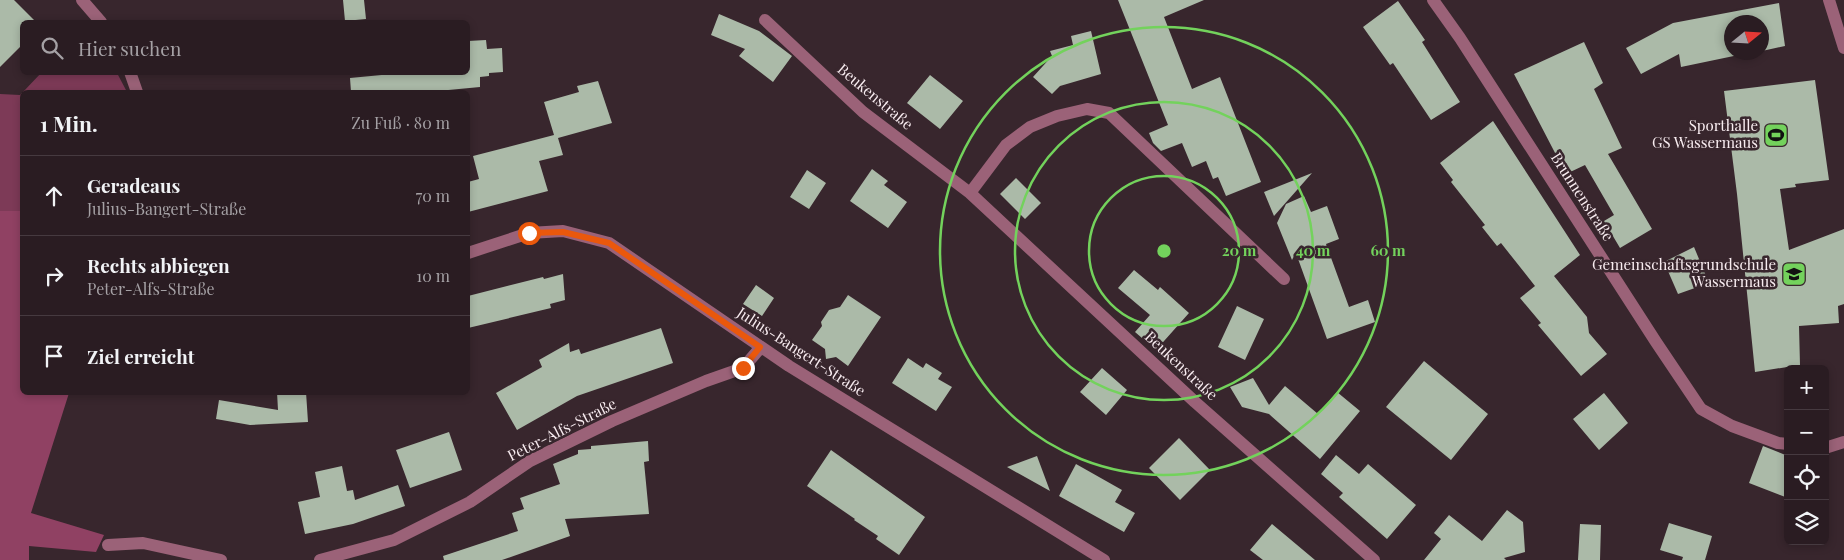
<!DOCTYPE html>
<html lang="de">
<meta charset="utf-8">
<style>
:root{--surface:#2a1c22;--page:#32252a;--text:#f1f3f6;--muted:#a5a1a5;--line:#463a40}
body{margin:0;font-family:"Playfair Display",serif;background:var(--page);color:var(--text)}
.controls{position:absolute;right:15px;bottom:15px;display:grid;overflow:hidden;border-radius:8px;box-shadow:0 2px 8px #0003}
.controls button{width:45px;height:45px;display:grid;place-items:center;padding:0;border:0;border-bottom:1px solid var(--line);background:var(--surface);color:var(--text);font:25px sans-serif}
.compass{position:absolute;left:1724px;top:15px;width:45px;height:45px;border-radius:50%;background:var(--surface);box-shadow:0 2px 8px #0003;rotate:72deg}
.stop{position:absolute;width:15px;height:15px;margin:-11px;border:4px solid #ea580c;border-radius:50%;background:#fff}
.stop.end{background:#ea580c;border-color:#fff;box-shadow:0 1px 5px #0008}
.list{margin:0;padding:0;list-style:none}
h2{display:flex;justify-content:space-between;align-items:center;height:65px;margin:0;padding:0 20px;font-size:21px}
h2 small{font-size:16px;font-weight:400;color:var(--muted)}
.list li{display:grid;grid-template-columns:32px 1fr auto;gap:15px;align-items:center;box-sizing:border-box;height:80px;padding:0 20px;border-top:1px solid var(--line)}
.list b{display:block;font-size:19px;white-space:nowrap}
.list p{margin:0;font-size:16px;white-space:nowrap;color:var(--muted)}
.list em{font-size:16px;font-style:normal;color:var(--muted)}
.icon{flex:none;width:28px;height:28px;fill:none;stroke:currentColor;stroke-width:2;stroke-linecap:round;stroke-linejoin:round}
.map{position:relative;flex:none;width:1844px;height:560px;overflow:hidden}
.search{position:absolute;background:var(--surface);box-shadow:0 2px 8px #0003;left:20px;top:20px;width:450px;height:55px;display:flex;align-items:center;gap:12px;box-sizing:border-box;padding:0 18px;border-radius:8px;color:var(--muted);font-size:19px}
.panel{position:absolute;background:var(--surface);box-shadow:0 2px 8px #0003;left:20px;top:90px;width:450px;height:305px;border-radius:8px}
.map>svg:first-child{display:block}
.green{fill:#7d3a57}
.forest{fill:#904163}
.building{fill:#abbaa8}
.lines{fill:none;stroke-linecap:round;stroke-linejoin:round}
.minor{stroke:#9b6278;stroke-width:12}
.route{stroke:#ea580c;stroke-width:6}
.ring{fill:none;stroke:#73d25c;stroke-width:2.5}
.labels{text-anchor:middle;stroke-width:5;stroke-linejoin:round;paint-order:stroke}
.street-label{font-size:15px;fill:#f8ecf0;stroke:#38262d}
.poi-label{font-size:15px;fill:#f8ecf0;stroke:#38262d;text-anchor:end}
.centre{fill:#73d25c;stroke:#38262d;stroke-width:2.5}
.ring-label{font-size:15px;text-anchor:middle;font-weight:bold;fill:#73d25c;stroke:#38262d;stroke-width:5;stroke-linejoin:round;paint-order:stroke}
</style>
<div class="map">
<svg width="1844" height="560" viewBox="0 0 1844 560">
<rect width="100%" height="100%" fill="#38262d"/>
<!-- green -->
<path class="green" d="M42 72 117 73 127 92H23Z
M22 93V211H0V94L20 95Z"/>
<!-- forest -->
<path class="forest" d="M0 211H22V392L69 393 31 513 104 535 96 552 29 546V560H0Z"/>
<!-- building -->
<path class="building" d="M0 0H14L36 22H22V45L0 67Z
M343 0H364L366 19 345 21Z
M1118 0H1204L1164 17 1192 89 1220 77 1261 182 1226 196 1218 177 1213 179 1206 161 1192 167 1182 143 1161 151 1153 143 1149 133 1168 125Z
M1398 1 1425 40 1422 42 1460 102 1431 120 1393 63 1390 65 1363 27Z
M1779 3 1785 46 1762 51V22H1732V52H1753L1681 67 1679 54 1641 74 1626 48 1673 23Z
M719 14 759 31 792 56 773 82 739 56 745 49 711 35Z
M1091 31 1101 74 1060 86 1052 94 1033 77 1052 56 1050 51 1073 45 1071 36Z
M486 40 487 49 502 48 503 72 489 73V76L480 77V87L438 91V92H351L350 78 413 72H468V41Z
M1584 42 1603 83 1594 89 1622 148 1608 154 1652 229 1620 248 1604 221 1614 215 1585 165 1566 174 1514 74Z
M930 75 963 101 940 129 907 103Z
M1815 80 1829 180 1795 184 1796 187 1780 189 1789 250 1844 229V304L1838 306 1839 323 1799 326 1800 365 1755 372 1737 194 1724 91Z
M598 81 612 123 558 138 563 155 539 161 548 191 468 212V182L479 179 473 156 554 135 544 102 579 92 577 86Z
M1493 121 1580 255 1554 276 1587 317 1589 333 1607 354 1581 376 1538 325 1541 323 1520 298 1535 286 1501 243 1497 246 1482 227 1485 225 1451 182 1453 180 1440 163Z
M872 169 888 181 884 185 907 202 888 228 850 201Z
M807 170 826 183 809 209 790 197Z
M1312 173 1274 216 1264 192Z
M1016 178 1041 203 1025 219 1000 194Z
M1304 196 1311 212 1327 206 1339 239 1326 244 1349 307 1368 300 1375 322 1327 339 1297 256H1294L1292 260 1277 223 1286 204Z
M1694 247 1709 283 1678 294 1664 262Z
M1134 270 1158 290 1160 287 1189 313 1156 350 1135 332 1150 315 1118 288Z
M563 274 565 300 550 304 551 308 468 328V296L543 277 544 279Z
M756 285 774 298 762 316 743 304Z
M848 295 881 317 848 366 836 357 826 359 825 349 812 340 822 326 821 322 829 310 840 307Z
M1237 306 1264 319 1245 360 1218 347Z
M661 328 673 363 577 396 517 430 496 393 542 367 539 360 569 343 570 352 579 349 581 354Z
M908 358 923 368 926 363 942 373 938 379 952 387 936 411 892 383Z
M1424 361 1488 414 1451 460 1386 407Z
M1102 368 1127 390 1106 415 1080 392Z
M1253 378 1269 405 1285 386 1318 414 1337 392 1360 411 1320 459 1269 414 1242 407 1230 387Z
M277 392H306L308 422 250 425 216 419 219 400 278 410Z
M1604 393 1628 423 1599 450 1573 419Z
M449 432 462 470 410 488 396 450Z
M1179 438 1210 470 1180 500 1149 468Z
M648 441 649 461 644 462 649 514 565 519 570 536 502 560H444L443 556 518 531 512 513 524 509 520 498 560 484 553 464 578 454V450L591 449V446Z
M1763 446 1788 456V498L1749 483Z
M831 450 925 517 899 555 876 539 878 536 854 520 855 519 807 486Z
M1336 455 1359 474 1368 464 1416 505 1387 539 1339 497 1343 493 1321 474Z
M1037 456 1050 491 1007 467Z
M1076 464 1122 490 1115 502 1135 513 1124 532 1059 496Z
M342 466 347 491 353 490 355 500 398 485 405 506 353 524 305 534 298 502 320 497 315 472Z
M1507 510 1523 522 1525 552 1504 558 1506 560H1424L1441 539 1434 533 1449 515 1482 541Z
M1669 523 1712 536 1705 560H1682L1683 557 1660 550Z
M1272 524 1315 560H1263L1250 550Z
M1580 524 1601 525 1600 560H1578Z"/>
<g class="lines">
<!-- minor -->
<path class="minor" d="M82 0 101 22
M1433 0 1460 38 1656 342 1701 409 1732 426 1778 443 1788 444
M1829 0 1844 48
M765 20 863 112 970 193 1195 402 1374 560
M130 72 137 92
M970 193 1006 145 1030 127 1057 116 1087 109 1109 113 1284 279
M468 253 529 233 563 231 609 243 789 366 1104 560
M1825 448 1844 442
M108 545 143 543 221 560
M320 560 394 540 470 502 530 461 612 421 706 381 743 368 761 347"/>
</g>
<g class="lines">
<!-- route -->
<path class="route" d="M529 233 563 232 609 243 760 347 743 368"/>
</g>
<!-- distance rings -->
<g class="ring">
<circle cx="1164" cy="251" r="75"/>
<circle cx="1164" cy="251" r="149"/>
<circle cx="1164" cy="251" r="224"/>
</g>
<!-- icons -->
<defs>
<g id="stadium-square" transform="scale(1.25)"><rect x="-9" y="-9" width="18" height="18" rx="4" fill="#73d25c" stroke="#38262d"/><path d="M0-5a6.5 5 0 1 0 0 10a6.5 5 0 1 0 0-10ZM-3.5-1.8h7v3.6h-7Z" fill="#111"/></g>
<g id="school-square" transform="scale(1.25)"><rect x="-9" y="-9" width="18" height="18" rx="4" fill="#73d25c" stroke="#38262d"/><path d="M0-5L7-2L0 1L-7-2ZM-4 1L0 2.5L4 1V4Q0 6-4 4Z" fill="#111"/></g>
</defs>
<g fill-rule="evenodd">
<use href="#stadium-square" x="1776" y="135"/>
<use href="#school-square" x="1794" y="274"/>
</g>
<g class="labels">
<!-- street labels -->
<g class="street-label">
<text transform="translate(875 97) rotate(40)" y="5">Beukenstraße</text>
<text transform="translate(1582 197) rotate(57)" y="5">Brunnenstraße</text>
<text transform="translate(801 352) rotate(33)" y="5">Julius-Bangert-Straße</text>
<text transform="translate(1181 366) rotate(43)" y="5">Beukenstraße</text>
<text transform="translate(562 430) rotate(-27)" y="5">Peter-Alfs-Straße</text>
</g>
<!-- poi labels -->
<g class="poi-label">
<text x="1758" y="131">Sporthalle<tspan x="1758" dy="17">GS Wassermaus</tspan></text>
<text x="1776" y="270">Gemeinschaftsgrundschule<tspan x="1776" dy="17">Wassermaus</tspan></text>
</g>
</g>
<circle cx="1164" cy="251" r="8" class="centre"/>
<g class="ring-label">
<text x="1239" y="256">20 m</text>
<text x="1313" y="256">40 m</text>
<text x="1388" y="256">60 m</text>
</g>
</svg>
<div class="controls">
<button>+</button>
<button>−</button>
<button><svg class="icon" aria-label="locate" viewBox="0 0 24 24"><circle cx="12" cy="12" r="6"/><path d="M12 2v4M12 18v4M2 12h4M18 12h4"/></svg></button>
<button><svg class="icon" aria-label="layers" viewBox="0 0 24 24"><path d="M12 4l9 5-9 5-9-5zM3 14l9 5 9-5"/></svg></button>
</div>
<svg class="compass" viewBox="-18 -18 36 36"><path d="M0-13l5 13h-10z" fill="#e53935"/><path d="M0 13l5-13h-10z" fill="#a5a1a5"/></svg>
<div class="stop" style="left:529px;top:233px"></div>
<div class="stop end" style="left:743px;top:368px"></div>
<div class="search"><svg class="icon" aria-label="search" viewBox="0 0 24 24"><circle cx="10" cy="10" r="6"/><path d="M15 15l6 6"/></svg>Hier suchen</div>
<section class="panel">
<h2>1 Min.<small>Zu Fuß · 80 m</small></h2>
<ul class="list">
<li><svg class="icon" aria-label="ahead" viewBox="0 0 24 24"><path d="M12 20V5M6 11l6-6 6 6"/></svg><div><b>Geradeaus</b><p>Julius-Bangert-Straße</p></div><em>70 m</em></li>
<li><svg class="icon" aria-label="right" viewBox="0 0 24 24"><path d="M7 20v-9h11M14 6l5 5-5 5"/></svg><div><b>Rechts abbiegen</b><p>Peter-Alfs-Straße</p></div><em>10 m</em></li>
<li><svg class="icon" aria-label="arrive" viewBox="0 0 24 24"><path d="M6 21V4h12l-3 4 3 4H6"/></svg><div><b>Ziel erreicht</b></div></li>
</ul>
</section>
</div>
